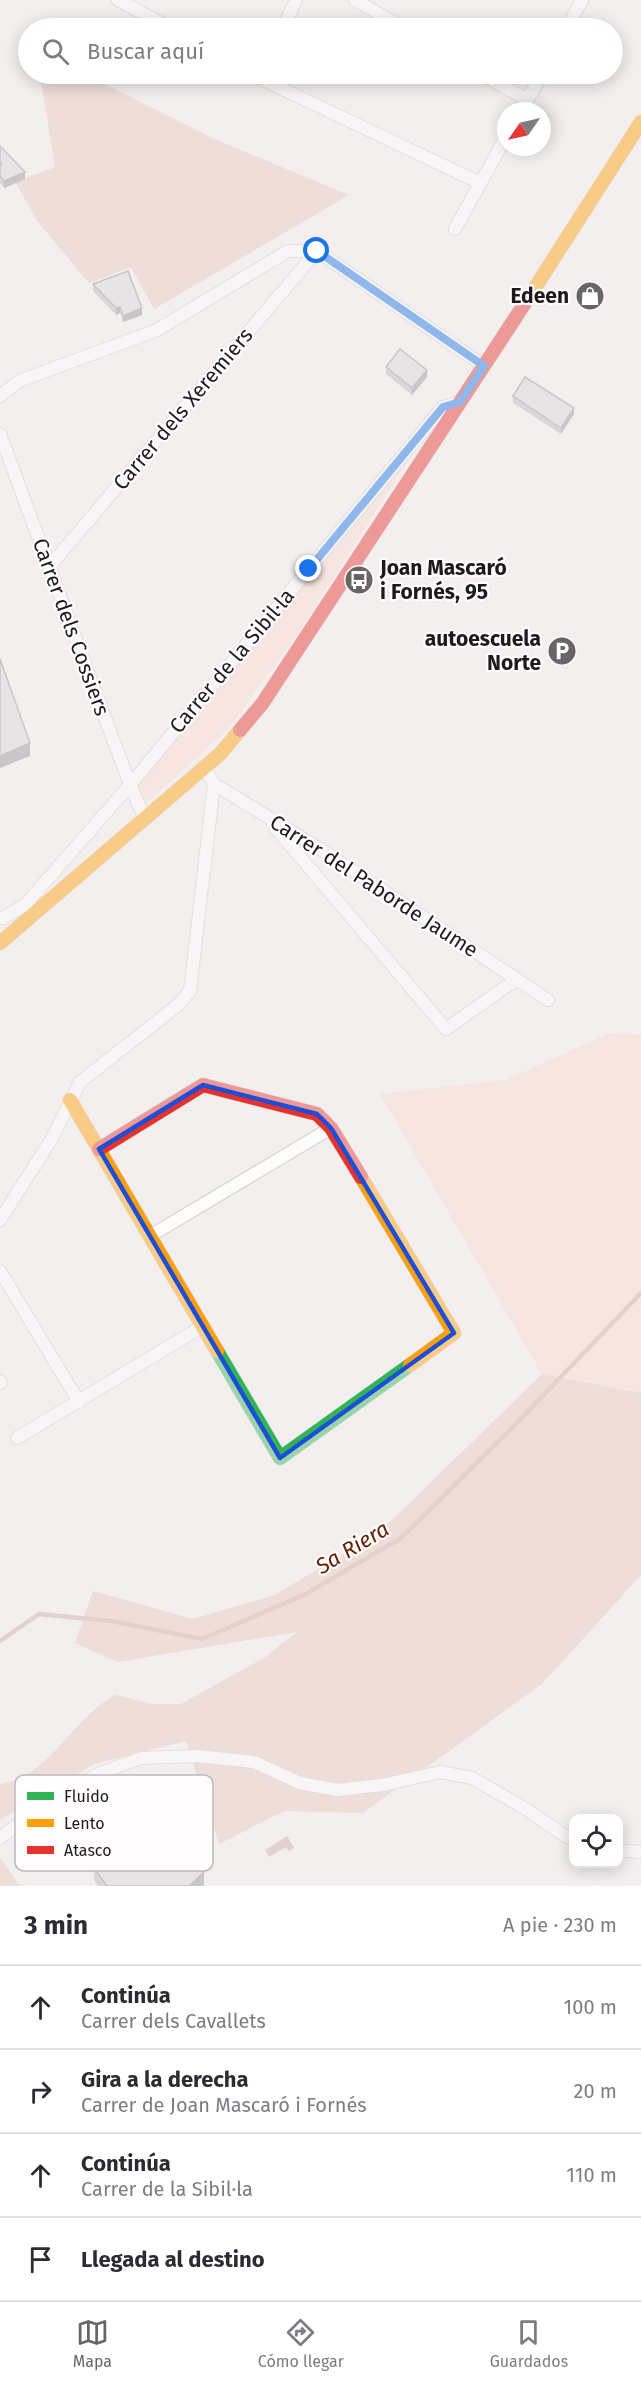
<!DOCTYPE html>
<html lang="es">
<meta charset="utf-8">
<style>
:root{--surface:#fff;--page:#f2f2f3;--text:#2b2b33;--muted:#7c7c81;--line:#e1e1e2;--accent:#686564}
body{margin:0;font-family:"Fira Sans",sans-serif;background:var(--page);color:var(--text)}
.controls{position:absolute;right:18px;bottom:18px;display:grid;overflow:hidden;border-radius:12px;box-shadow:0 3px 15px #0003}
.controls button{width:54px;height:54px;display:grid;place-items:center;padding:0;border:0;border-bottom:2px solid var(--line);background:var(--surface);color:var(--text);font:30px sans-serif}
.compass{position:absolute;left:497px;top:102px;width:54px;height:54px;border-radius:50%;background:var(--surface);box-shadow:0 3px 15px #0003;rotate:236deg}
.stop{position:absolute;width:18px;height:18px;margin:-14px;border:4px solid #1a73e8;border-radius:50%;background:#fff}
.stop.end{background:#1a73e8;border-color:#fff;box-shadow:0 2px 6px #0008}
.list{margin:0;padding:0;list-style:none}
h2{display:flex;justify-content:space-between;align-items:center;height:78px;margin:0;padding:0 24px;font-size:26px}
h2 small{font-size:20px;font-weight:400;color:var(--muted)}
.list li{display:grid;grid-template-columns:39px 1fr auto;gap:18px;align-items:center;box-sizing:border-box;height:84px;padding:0 24px;border-top:2px solid var(--line)}
.list b{display:block;font-size:22px;white-space:nowrap}
.list p{margin:0;font-size:20px;white-space:nowrap;color:var(--muted)}
.list em{font-size:20px;font-style:normal;color:var(--muted)}
.icon{flex:none;width:33px;height:33px;fill:none;stroke:currentColor;stroke-width:2;stroke-linecap:round;stroke-linejoin:round}
.map{position:relative;flex:none;width:641px;height:1886px;overflow:hidden}
.search{position:absolute;background:var(--surface);box-shadow:0 3px 15px #0003;left:18px;right:18px;top:18px;height:66px;display:flex;align-items:center;gap:15px;box-sizing:border-box;padding:0 21px;border-radius:33px;color:var(--muted);font-size:22px}
.sheet{height:414px;background:var(--surface)}
nav{display:flex;justify-content:space-around;align-items:center;box-sizing:border-box;height:84px;border-top:2px solid var(--line);background:var(--surface);font-size:16px;color:var(--muted)}
nav a{display:grid;justify-items:center;gap:3px}
nav .on{color:var(--accent)}
.map>svg:first-child{display:block}
.green{fill:#fad9ce}
.forest{fill:#e9c7bc}
.water{fill:#d6ada0}
.lines{fill:none;stroke-linecap:round;stroke-linejoin:round}
.stream{stroke:#d6ada0;stroke-width:4.5}
.street-casing{stroke:#d0cccb;stroke-width:14}
.fast-casing{stroke:#d0cccb;stroke-width:15}
.slow-casing{stroke:#d0cccb;stroke-width:15}
.jam-casing{stroke:#d0cccb;stroke-width:15}
.street{stroke:#fdfdfc;stroke-width:12}
.fast{stroke:#30b455;stroke-width:14}
.slow{stroke:#ff9f0a;stroke-width:14}
.jam{stroke:#e5322d;stroke-width:14}
.wall{fill:#bab9ba}
.shaded-wall{fill:#979697}
.building{fill:#d8d7d8;stroke:#979697;stroke-width:1.5}
.route{stroke:#1a73e8;stroke-width:8}
.marked{fill:none;stroke:#1d4ed8;stroke-width:4.5;stroke-linejoin:round}
.labels{text-anchor:middle;stroke-width:4.5;stroke-linejoin:round;paint-order:stroke}
.poi-label{font-size:21px;font-weight:bold;fill:#1d1b1a;stroke:#fefcfc;text-anchor:end}
.street-label{font-size:21px;fill:#1d1b1a;stroke:#fefcfc}
.water-label{font-size:22px;font-style:italic;fill:#611e02;stroke:#fefcfc}
.key{fill:#fefcfc;stroke:#bab8b8;stroke-width:1.5}
.key-label{font-size:16px;fill:#1d1b1a}
</style>
<div class="map">
<svg width="641" height="1886" viewBox="0 0 641 1886">
<rect width="100%" height="100%" fill="#f3efee"/>
<!-- green -->
<path class="green" d="M420 442 300 630 228 729 143 806 135 784Z
M610 1033 641 1035V1393L542 1374 380 1094 506 1080Z"/>
<!-- forest -->
<path class="forest" d="M40 74H85L214 139 349 195 154 309 131 267 89 283 38 222 15 182 55 167Z
M542 1374 641 1393V1575L542 1684 363 1813 284 1811 219 1844 186 1741 94 1764 0 1820V1784C42 1777 62 1739 92 1712 99 1705 107 1700 115 1695L153 1704H181L264 1658 297 1632 118 1662 75 1643 93 1591 193 1619 275 1595 382 1530Z
M0 1858 20 1886H0Z"/>
<!-- water -->
<path class="water" d="M287 1836 294 1848 289 1851 286 1847 269 1857 265 1850Z"/>
<g class="lines">
<!-- stream -->
<path class="stream" d="M0 1641 39 1614 111 1621 202 1639 304 1595 401 1538 513 1427 641 1293"/>
<!-- street casing -->
<g class="street-casing">
<path id="street" d="M118 0 170 28
M355 0 404 28
M283 28 296 0
M567 28 582 0
M251 74 480 183
M481 74 528 100
M521 111 542 74
M455 229 506 137
M317 251 484 366
M0 396 19 381 157 330 288 251H317
M0 434 130 785 145 819
M49 567 317 251
M204 767 214 784 322 850 548 1000
M273 825 446 1029 517 979
M0 918H3L25 905 130 785 443 407 460 402
M0 1220 51 1140 80 1082 178 1005 190 991 214 784
M150 1236 331 1128
M0 1271 79 1402
M0 1381 1 1383
M17 1438 203 1326
M0 1838 33 1813 98 1774 141 1758 197 1756 254 1762 300 1783 337 1790 382 1785 440 1772 472 1778 526 1809 565 1836 574 1839
M618 1850 641 1852"/>
</g>
<!-- fast casing -->
<g class="fast-casing">
<path id="fast" d="M217 1351 280 1458 410 1365"/>
</g>
<!-- slow casing -->
<g class="slow-casing">
<path id="slow" d="M531 294 641 122
M0 943 220 754 240 730
M70 1100 217 1351
M361 1177 454 1333 410 1365"/>
</g>
<!-- jam casing -->
<g class="jam-casing">
<path id="jam" d="M240 730 262 704 531 294
M99 1149 203 1085 317 1114 331 1128 361 1177"/>
</g>
<!-- street -->
<use href="#street" class="street"/>
<!-- fast -->
<use href="#fast" class="fast"/>
<!-- slow -->
<use href="#slow" class="slow"/>
<!-- jam -->
<use href="#jam" class="jam"/>
</g>
<!-- wall -->
<path class="wall" d="M0 146 25 179 4 188 0 183Z
M93 284 142 315 123 322 120 313 116 315 93 291Z
M386 367 427 377 412 395 386 374Z
M513 396 574 414 561 434 513 403Z
M189 1845 204 1885 203 1886H98L94 1880V1868Z"/>
<!-- shaded-wall -->
<path class="shaded-wall" d="M25 172V179L4 188V181Z
M120 307V313L116 315V308Z
M142 308V315L123 322V316Z
M427 370V377L412 395V388Z
M574 408V414L561 434V428Z
M30 743V756L0 768V756Z
M189 1832V1845L183 1848V1836Z
M204 1872V1885L203 1886H188Z"/>
<!-- building -->
<path class="building" d="M0 146 25 172 4 181 0 176V166L2 164 0 162Z
M128 271 142 308 123 316 120 307 116 308 93 284Z
M400 349 427 370 412 388 386 367Z
M525 377 574 408 561 428 513 396Z
M0 659 30 743 0 756Z
M180 1816 189 1832 183 1836 204 1872 189 1886H107L94 1868 105 1857Z"/>
<g class="lines">
<!-- route -->
<path class="route" d="M309 569 443 407 460 402 484 366 317 251"/>
</g>
<!-- marked area -->
<path d="M0 0H641V1886H0ZM203 1085 317 1114 331 1128 454 1333 280 1458 99 1149Z" fill="#f3efee" fill-opacity=".55" fill-rule="evenodd"/>
<path class="marked" d="M203 1085 317 1114 331 1128 454 1333 280 1458 99 1149Z"/>
<!-- icons -->
<defs>
<g id="shop-disc" transform="scale(1.5)"><circle r="9.5" fill="#686564" stroke="#fefcfc"/><path d="M-5-2.5h2.3a2.7 3.5 0 0 1 5.4 0H5L5.5 6h-11ZM-1.5-2.5h3a1.5 2.3 0 0 0-3 0Z" fill="#fff"/></g>
<g id="bus-disc" transform="scale(1.5)"><circle r="9.5" fill="#686564" stroke="#fefcfc"/><path d="M-5-6H5V4H4V6H2V4H-2V6H-4V4H-5ZM-3.5-4V0h7V-4ZM-3.5 1.2v1.5H-2V1.2ZM2 1.2v1.5H3.5V1.2Z" fill="#fff"/></g>
<g id="parking-disc" transform="scale(1.5)"><circle r="9.5" fill="#686564" stroke="#fefcfc"/><path d="M-3.5-5.5H1a3.5 3.5 0 0 1 0 7H-1V5.5H-3.5ZM-1-3.4V-.6H.8a1.4 1.4 0 0 0 0-2.8Z" fill="#fff"/></g>
</defs>
<g fill-rule="evenodd">
<use href="#shop-disc" x="590" y="296"/>
<use href="#bus-disc" x="359" y="580"/>
<use href="#parking-disc" x="562" y="651"/>
</g>
<g class="labels">
<!-- poi labels -->
<g class="poi-label">
<text x="569" y="303">Edeen</text>
<text x="380" y="575" text-anchor="start">Joan Mascaró<tspan x="380" dy="24">i Fornés, 95</tspan></text>
<text x="541" y="646">autoescuela<tspan x="541" dy="24">Norte</tspan></text>
</g>
<!-- street labels -->
<g class="street-label">
<text transform="translate(183 409) rotate(-50)" y="7">Carrer dels Xeremiers</text>
<text transform="translate(71 627) rotate(70)" y="7">Carrer dels Cossiers</text>
<text transform="translate(232 661) rotate(-50)" y="7">Carrer de la Sibil·la</text>
<text transform="translate(374 886) rotate(33)" y="7">Carrer del Paborde Jaume</text>
</g>
<!-- water labels -->
<g class="water-label">
<text transform="translate(352 1547) rotate(-31)" y="8">Sa Riera</text>
</g>
</g>
<!-- legend -->
<rect x="15" y="1775" width="198" height="96" rx="9" class="key"/>
<rect x="27" y="1792" width="27" height="8" fill="#30b455"/>
<rect x="27" y="1819" width="27" height="8" fill="#ff9f0a"/>
<rect x="27" y="1846" width="27" height="8" fill="#e5322d"/>
<g class="key-label">
<text x="64" y="1802">Fluido</text>
<text x="64" y="1829">Lento</text>
<text x="64" y="1856">Atasco</text>
</g>
</svg>
<div class="controls">
<button><svg class="icon" aria-label="locate" viewBox="0 0 24 24"><circle cx="12" cy="12" r="6"/><path d="M12 2v4M12 18v4M2 12h4M18 12h4"/></svg></button>
</div>
<svg class="compass" viewBox="-18 -18 36 36"><path d="M0-13l5 13h-10z" fill="#e53935"/><path d="M0 13l5-13h-10z" fill="#7c7c81"/></svg>
<div class="stop" style="left:317px;top:251px"></div>
<div class="stop end" style="left:309px;top:569px"></div>
<div class="search"><svg class="icon" aria-label="search" viewBox="0 0 24 24"><circle cx="10" cy="10" r="6"/><path d="M15 15l6 6"/></svg>Buscar aquí</div>
</div>
<section class="sheet">
<h2>3 min<small>A pie · 230 m</small></h2>
<ul class="list">
<li><svg class="icon" aria-label="ahead" viewBox="0 0 24 24"><path d="M12 20V5M6 11l6-6 6 6"/></svg><div><b>Continúa</b><p>Carrer dels Cavallets</p></div><em>100 m</em></li>
<li><svg class="icon" aria-label="right" viewBox="0 0 24 24"><path d="M7 20v-9h11M14 6l5 5-5 5"/></svg><div><b>Gira a la derecha</b><p>Carrer de Joan Mascaró i Fornés</p></div><em>20 m</em></li>
<li><svg class="icon" aria-label="ahead" viewBox="0 0 24 24"><path d="M12 20V5M6 11l6-6 6 6"/></svg><div><b>Continúa</b><p>Carrer de la Sibil·la</p></div><em>110 m</em></li>
<li><svg class="icon" aria-label="arrive" viewBox="0 0 24 24"><path d="M6 21V4h12l-3 4 3 4H6"/></svg><div><b>Llegada al destino</b></div></li>
</ul>
</section>
<nav>
<a class="on"><svg class="icon" aria-label="map" viewBox="0 0 24 24"><path d="M3 6l6-2 6 2 6-2v14l-6 2-6-2-6 2zM9 4v14M15 6v14"/></svg>Mapa</a>
<a><svg class="icon" aria-label="directions" viewBox="0 0 24 24"><path d="M12 3l9 9-9 9-9-9zM9 14v-3h6M13 9l2 2-2 2"/></svg>Cómo llegar</a>
<a><svg class="icon" aria-label="saved" viewBox="0 0 24 24"><path d="M7 4h10v16l-5-4-5 4z"/></svg>Guardados</a>
</nav>
